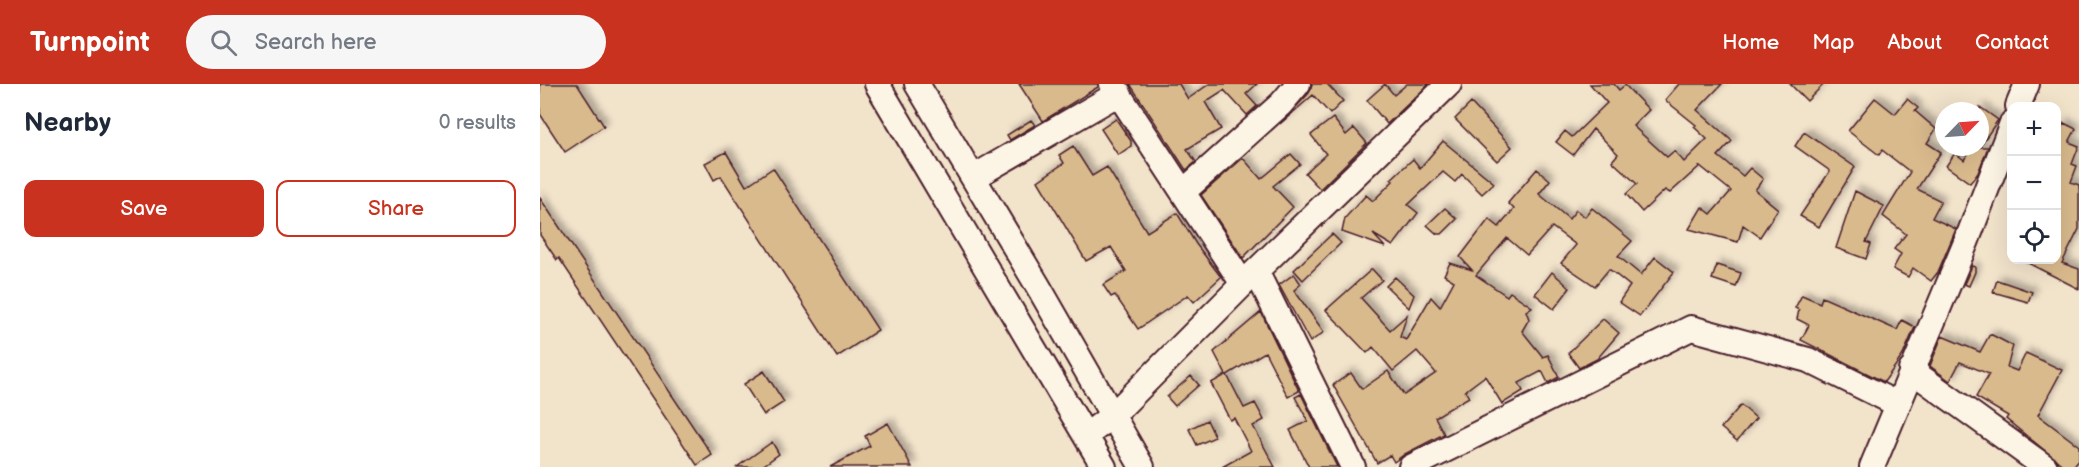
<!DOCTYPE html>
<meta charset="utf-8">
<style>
:root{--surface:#fff;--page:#f6f6f7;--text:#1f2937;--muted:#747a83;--line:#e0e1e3;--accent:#c8321e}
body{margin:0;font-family:"Balsamiq Sans",sans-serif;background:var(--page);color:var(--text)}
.controls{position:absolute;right:18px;top:18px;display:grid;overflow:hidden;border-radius:12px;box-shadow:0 6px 24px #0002}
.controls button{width:54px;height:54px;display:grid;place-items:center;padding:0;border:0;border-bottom:2px solid var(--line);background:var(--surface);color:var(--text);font:30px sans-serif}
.compass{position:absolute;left:1395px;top:18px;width:54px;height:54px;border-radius:50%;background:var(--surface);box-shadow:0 6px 24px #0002;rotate:65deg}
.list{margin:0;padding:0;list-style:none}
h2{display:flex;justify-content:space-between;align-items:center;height:78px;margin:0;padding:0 24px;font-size:26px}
h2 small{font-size:20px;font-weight:400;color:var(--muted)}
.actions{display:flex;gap:12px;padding:18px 24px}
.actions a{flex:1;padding:14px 0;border:2px solid var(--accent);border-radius:12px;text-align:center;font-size:21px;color:var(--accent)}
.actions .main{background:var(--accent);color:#fff}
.icon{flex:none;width:33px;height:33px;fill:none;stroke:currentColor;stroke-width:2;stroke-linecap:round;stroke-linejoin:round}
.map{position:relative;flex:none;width:1539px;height:383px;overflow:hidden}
header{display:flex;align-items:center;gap:36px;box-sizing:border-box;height:84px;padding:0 30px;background:var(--accent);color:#fff}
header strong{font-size:28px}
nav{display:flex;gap:33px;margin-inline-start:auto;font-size:21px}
.search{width:420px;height:54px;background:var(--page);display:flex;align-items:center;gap:15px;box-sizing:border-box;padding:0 21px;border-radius:33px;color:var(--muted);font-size:22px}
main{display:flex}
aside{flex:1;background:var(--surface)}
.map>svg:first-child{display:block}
.building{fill:#d9ba8d;stroke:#4a1f2b;stroke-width:1.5;filter:url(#shadow)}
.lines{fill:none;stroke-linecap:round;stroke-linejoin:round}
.minor-casing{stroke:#4a1f2b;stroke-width:28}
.minor{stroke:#fcf5e5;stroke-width:24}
</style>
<header>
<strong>Turnpoint</strong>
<div class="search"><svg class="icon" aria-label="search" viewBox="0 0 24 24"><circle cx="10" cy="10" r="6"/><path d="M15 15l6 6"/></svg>Search here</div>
<nav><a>Home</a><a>Map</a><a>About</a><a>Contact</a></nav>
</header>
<main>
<aside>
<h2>Nearby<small>0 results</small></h2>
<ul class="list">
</ul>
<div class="actions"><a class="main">Save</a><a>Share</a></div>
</aside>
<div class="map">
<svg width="1539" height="383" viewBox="0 0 1539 383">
<defs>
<filter id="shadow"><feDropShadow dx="4.5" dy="-4.5" stdDeviation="3" flood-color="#0004"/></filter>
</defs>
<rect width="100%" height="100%" fill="#f2e3cb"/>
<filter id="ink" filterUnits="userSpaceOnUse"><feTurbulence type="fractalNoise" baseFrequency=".0167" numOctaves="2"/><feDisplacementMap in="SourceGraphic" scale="12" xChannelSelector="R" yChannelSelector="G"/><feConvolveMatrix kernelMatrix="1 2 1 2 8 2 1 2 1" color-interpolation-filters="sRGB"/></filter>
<g filter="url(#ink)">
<!-- building -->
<path class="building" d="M0 0H37L64 42 25 68 0 30Z
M479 0H558V3L503 37Z
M590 0H639L648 15 669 0H717L706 10 717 22 707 31 684 6 665 18 681 45 647 65 656 78 646 86Z
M772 0H787L803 17 790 30 773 11 740 40 769 9Z
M845 0 854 11 867 0H889L847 40 827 16Z
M1050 0H1074L1079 6 1085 1 1109 26 1093 42 1127 73 1134 67 1144 78 1167 55 1154 43 1156 41 1125 16 1139 0H1182L1157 26 1192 57 1178 72 1203 92 1210 84 1223 95 1215 106 1238 125 1220 153 1203 141 1198 158 1149 145 1162 123 1171 130 1191 107 1160 82 1130 109 1125 106 1102 128 1086 110 1097 100 1072 77 1078 70 1053 45 1033 71 1016 58 1025 47 1032 53 1067 19Z
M1250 0H1284L1267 17Z
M1335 14 1355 30 1367 15 1378 24 1375 27 1396 45 1387 59 1401 68 1377 105 1401 117 1392 134 1416 145 1398 188 1391 197 1373 184 1368 193 1353 185 1361 170 1354 165 1366 150 1343 132 1370 88 1342 66 1339 71 1308 47Z
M931 19 972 63 957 77 915 35Z
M1440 23 1458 36 1440 62Z
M793 34 806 51 814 44 827 59 780 105 765 89 786 70 771 51Z
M576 35 591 57V62L578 71 561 45Z
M491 36 495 41 470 56 467 51Z
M1524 39 1536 45 1529 58 1539 62 1532 80 1537 82 1531 98 1539 101V145L1522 179 1539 185V205L1482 176H1516V52Z
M1264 48 1315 83 1279 143 1260 132 1290 87 1255 62Z
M903 57 954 99 942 110 922 90 915 98 903 88 868 121 878 129 853 162 833 150 845 163 802 148 805 134 826 111 833 117 853 97 851 95 873 75 880 84Z
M533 62 552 92 567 83 607 148 637 129 656 160 681 193 654 218 648 211 598 245 575 211 571 213 563 201 586 187 571 163 546 177 498 97 524 79 519 71Z
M1432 63H1448L1438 89 1430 99 1406 82 1415 69 1424 76Z
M186 68 206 102 233 84 338 246 297 273 181 92 174 96 165 79Z
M751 70 760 80 733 102 753 123 703 174 661 111 703 74 721 95Z
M997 85 1010 96 999 110 1029 135 1036 126 1045 133 1052 124 1092 157 1078 172 1101 191 1115 173 1134 188 1100 232 1079 218 1090 202 1069 185 1055 202 1021 179 1036 161 1012 143 987 171 967 154 936 191 967 212 970 208 992 223 986 227 989 235 982 247 1003 273 1008 271 1019 293 1008 299 1002 287 979 299 983 307 962 320 945 292 925 307 929 313 895 333 904 350 865 370 854 378 850 371 837 379 793 301 811 289 822 305 848 287 864 311 896 289 877 267 853 287 833 263 827 269 786 226 832 185 842 196 821 214 850 246 867 231 860 253 866 256 891 213 900 223 914 197 904 191 910 179 932 186 920 173 949 135 959 143 974 125 968 119Z
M1315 107 1344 122 1326 158 1331 160 1326 175 1296 164Z
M0 114 172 371 157 381 19 174 17 176 0 151Z
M905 124 917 135 902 150H897L887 141Z
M792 150 801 159 763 196 754 186Z
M1177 181 1201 189 1196 203 1172 195Z
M1432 182 1435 183V188L1429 202 1424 200Z
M1012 188 1030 204 1014 225 995 210Z
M754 190 761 200 754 206 784 248 770 258 739 201Z
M855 193 874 211 869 224 846 202Z
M1457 196 1492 208 1488 218 1453 208Z
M1262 211 1280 219 1282 213 1357 246 1362 236 1375 243 1363 271 1344 298 1261 256 1269 241 1257 235 1259 226 1255 224Z
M721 228 759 307 748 313 725 268 687 291 704 324 715 319 724 336 713 342 735 383H682L711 367 694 334 690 336 671 299 686 291 674 268Z
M1063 235 1079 249 1057 275 1039 284 1028 269Z
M1450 250 1473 262 1467 283 1477 287 1486 269 1522 286 1498 331 1539 362V375L1533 383H1525L1466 335 1468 332 1436 313 1449 290 1420 278 1410 297 1390 282 1402 252 1440 268Z
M224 287 244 318 224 331 204 300Z
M651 292 659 301 635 322 627 313Z
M761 310 797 383H769L750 346 768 337 755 313Z
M1201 321 1216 334 1197 357 1181 344Z
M667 336 675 353 657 361 649 345Z
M348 339 372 383H290L330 362 325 352Z
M232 358 239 370 221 383H197Z"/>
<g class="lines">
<!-- minor casing -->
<g class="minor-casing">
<path id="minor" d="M337 0 564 383
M377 0 498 202 602 383
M572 0 703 200
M1478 22 1487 0
M434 93 579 9
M643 108 741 20 758 0
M716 187 813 383
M1371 286 1505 383
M547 351 573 331 716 187 909 0
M871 383 1151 244 1268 276 1357 320
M1332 383 1427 156 1472 39"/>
</g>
<!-- minor -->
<use href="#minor" class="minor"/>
</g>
</g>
</svg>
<div class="controls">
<button>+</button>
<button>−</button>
<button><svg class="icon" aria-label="locate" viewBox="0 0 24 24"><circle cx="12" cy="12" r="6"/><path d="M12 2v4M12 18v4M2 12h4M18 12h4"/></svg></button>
</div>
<svg class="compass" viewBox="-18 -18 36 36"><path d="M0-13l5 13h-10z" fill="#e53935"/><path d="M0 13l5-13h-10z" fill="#747a83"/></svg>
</div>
</main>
